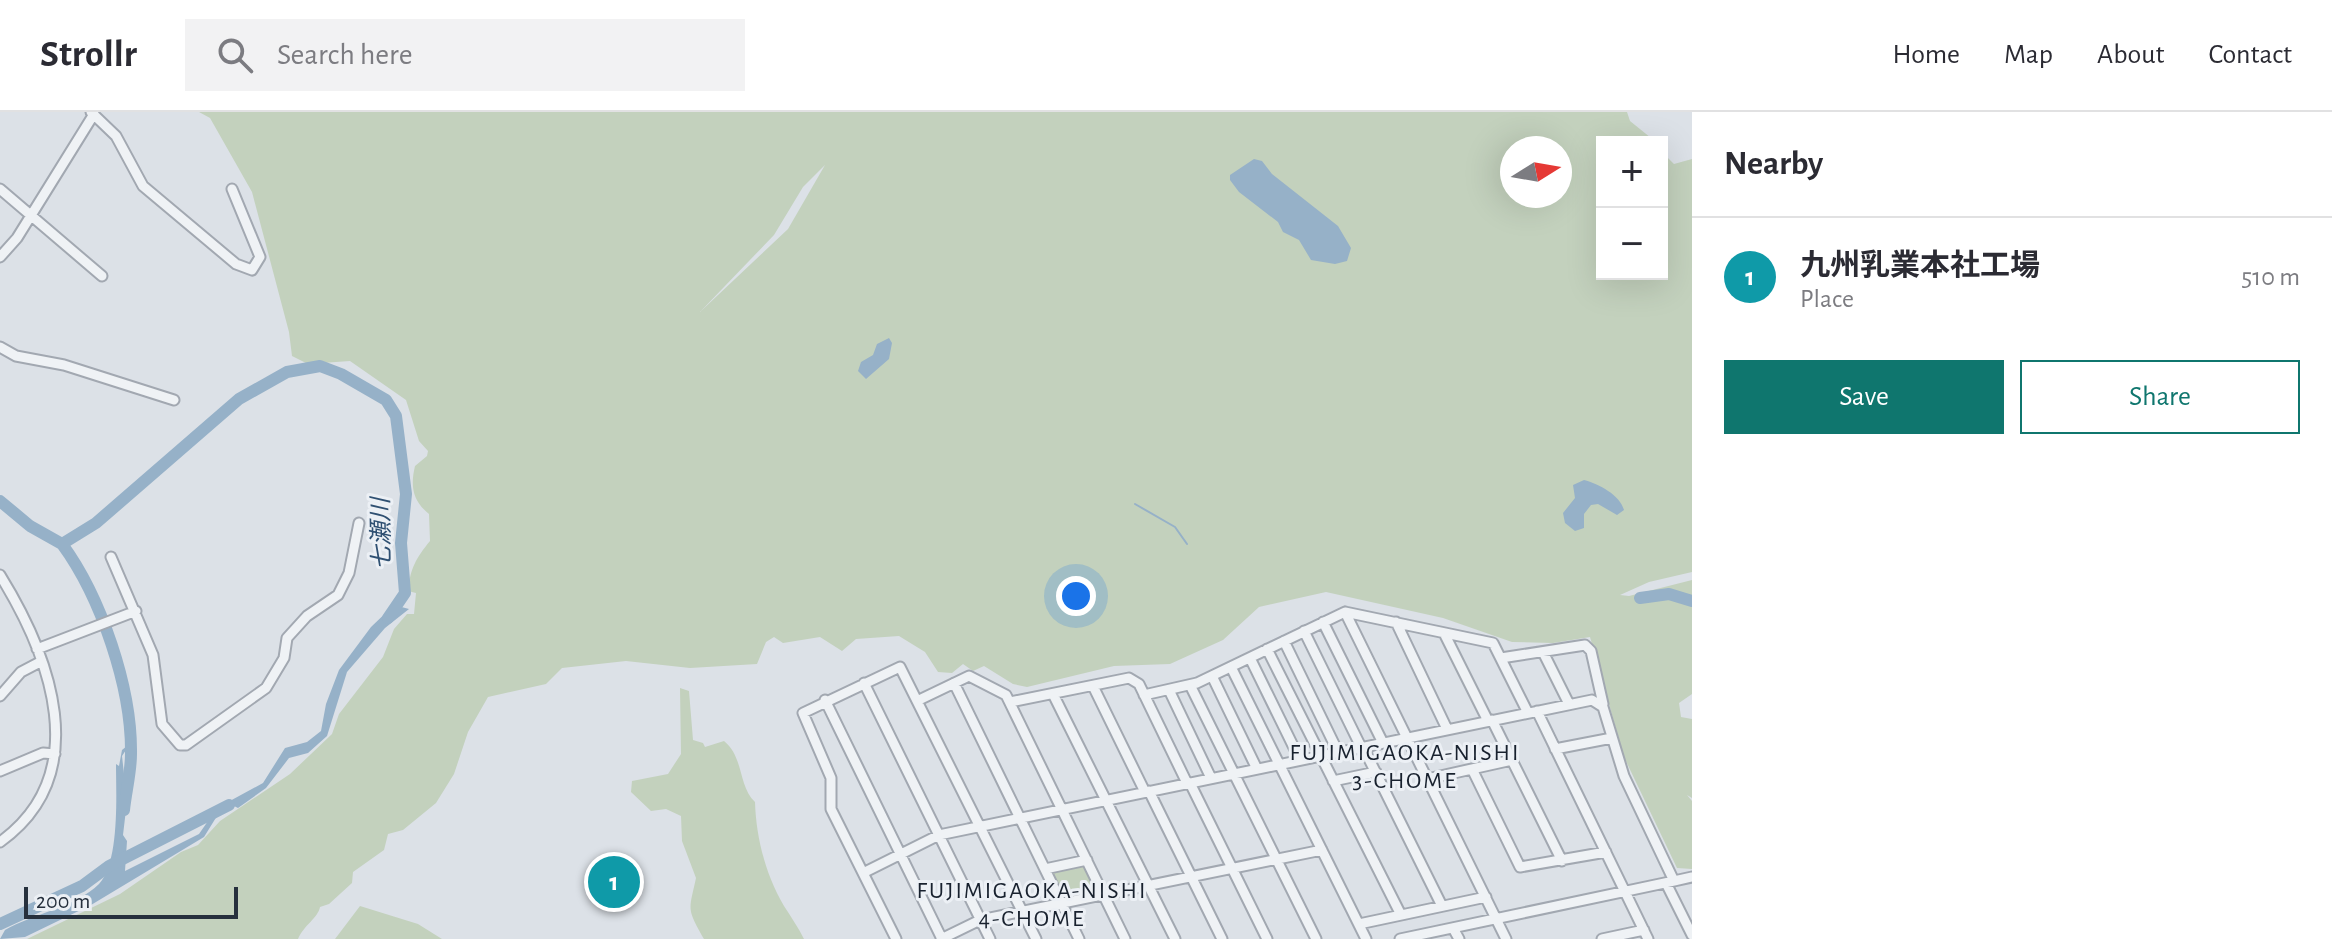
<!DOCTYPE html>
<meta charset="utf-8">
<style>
:root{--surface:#fff;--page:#f2f2f3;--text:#2b2b33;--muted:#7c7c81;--line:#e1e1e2;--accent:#0f766e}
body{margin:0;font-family:"Alegreya Sans","Noto Sans JP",sans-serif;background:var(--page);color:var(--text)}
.controls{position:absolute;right:24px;top:24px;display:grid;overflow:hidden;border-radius:0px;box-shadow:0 8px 32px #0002}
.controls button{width:72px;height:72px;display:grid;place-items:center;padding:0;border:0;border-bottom:2px solid var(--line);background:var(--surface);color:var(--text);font:40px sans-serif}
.compass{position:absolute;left:1500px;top:24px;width:72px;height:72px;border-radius:50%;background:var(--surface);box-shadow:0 8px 32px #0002;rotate:79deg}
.scale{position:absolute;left:24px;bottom:20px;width:214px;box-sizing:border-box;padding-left:8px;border:4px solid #26303d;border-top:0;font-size:22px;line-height:28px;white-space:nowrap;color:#26303d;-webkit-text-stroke:6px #ecf0f5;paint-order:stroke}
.you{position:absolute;left:1076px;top:484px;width:28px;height:28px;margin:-20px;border:6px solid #fff;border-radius:50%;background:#1a73e8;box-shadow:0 0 0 12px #1a73e833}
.badge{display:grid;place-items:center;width:52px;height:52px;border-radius:50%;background:var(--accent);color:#fff;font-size:26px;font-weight:700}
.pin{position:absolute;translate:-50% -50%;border:4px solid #fff;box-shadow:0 2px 8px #0006}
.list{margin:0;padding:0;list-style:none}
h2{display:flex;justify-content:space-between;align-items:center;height:104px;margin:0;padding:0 32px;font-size:34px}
h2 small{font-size:26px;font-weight:400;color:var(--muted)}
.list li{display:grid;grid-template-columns:52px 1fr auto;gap:24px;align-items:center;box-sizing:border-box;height:120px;padding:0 32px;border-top:2px solid var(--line)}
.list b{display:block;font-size:30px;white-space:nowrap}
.list p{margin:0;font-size:26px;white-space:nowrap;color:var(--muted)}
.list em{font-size:26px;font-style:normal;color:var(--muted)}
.actions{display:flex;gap:16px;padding:24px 32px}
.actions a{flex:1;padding:18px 0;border:2px solid var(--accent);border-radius:0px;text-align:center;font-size:28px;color:var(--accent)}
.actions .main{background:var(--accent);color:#fff}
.icon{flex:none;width:44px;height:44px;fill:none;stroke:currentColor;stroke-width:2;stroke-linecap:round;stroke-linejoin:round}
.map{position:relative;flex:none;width:1692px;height:827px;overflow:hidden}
header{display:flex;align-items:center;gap:48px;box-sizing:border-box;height:112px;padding:0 40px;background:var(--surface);border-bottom:2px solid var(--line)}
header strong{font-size:38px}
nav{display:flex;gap:44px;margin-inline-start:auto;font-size:28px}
.search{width:560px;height:72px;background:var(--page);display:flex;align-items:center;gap:20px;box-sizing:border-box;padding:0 28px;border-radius:0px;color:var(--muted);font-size:30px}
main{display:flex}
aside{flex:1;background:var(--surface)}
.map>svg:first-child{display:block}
.green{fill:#c3d1bd;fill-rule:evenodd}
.water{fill:#96b1c8}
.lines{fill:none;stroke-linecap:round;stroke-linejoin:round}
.stream{stroke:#96b1c8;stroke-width:2}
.river{stroke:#96b1c8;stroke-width:12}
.minor-casing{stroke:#a2a8b1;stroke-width:13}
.minor{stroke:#eff2f5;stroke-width:9}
.labels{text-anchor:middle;stroke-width:6;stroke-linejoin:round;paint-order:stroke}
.water-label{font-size:24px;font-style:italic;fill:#2f5072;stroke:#ecf0f5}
.neighbourhood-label{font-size:24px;letter-spacing:2px;fill:#18212e;stroke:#ecf0f5}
</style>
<header>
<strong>Strollr</strong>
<div class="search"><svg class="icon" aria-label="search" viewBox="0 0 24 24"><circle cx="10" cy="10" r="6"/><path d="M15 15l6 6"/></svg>Search here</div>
<nav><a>Home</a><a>Map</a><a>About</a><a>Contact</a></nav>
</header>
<main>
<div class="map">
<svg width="1692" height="827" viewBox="0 0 1692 827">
<rect width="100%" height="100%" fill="#dce1e7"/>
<!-- green -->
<path class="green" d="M199 0H1627L1630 9 1656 30H1602V162H1662V40L1674 52 1692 47V460L1649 470 1620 483 1629 484 1692 468V582L1679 591 1681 605 1692 607V686L1687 683 1692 689V757L1677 756 1624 645 1590 525 1553 531 1512 530 1443 506 1326 480 1259 495 1223 528 1170 552 1114 554 1027 575 1013 572 984 554 973 559 963 552 952 561 938 560 925 540 899 524 856 527 842 539 820 525 783 531 774 525 766 530 757 552 690 556 626 549 562 556 546 572 488 585 468 620 454 662 436 691 403 718 388 722 384 738 353 760 352 771 329 792 320 795C318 806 304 813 298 827H27L120 782 181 740 198 733 220 709 290 662 332 622 339 602 383 545 394 517 407 502H414L416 481 408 479C410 457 416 446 430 429L429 402C413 389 410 375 415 354L427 344 428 339 419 329 406 288 350 249 308 252 292 244 289 220 252 80 210 6ZM1512 36H1560V84H1512ZM825 53 788 117 700 200 774 123 803 75Z
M680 576 689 579 693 628 703 631 705 635 724 629C744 645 738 674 755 690 756 724 765 762 784 794 791 805 798 815 804 827H704C686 795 689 799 696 766L682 729 681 704 666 697 651 699 631 680 632 669 668 662 681 642Z
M1084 754 1097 781 1063 786 1052 759Z
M360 794 418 812 442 827H335Z"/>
<!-- water -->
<path class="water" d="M1254 47 1262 49 1272 62 1338 114 1351 136 1347 149 1335 152 1311 148 1299 128 1283 120 1278 110 1239 80 1230 68V63Z
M889 226 892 231 889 247 866 267 858 259 861 250 873 243 877 232Z
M1584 368C1599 372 1620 383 1624 398L1617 403 1598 392 1591 393 1584 402V416L1575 419 1565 411 1563 401 1575 386 1573 373Z
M394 493 409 497 385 516 347 560 327 624 308 641 289 646 266 676 238 696 232 693 217 704 204 725 91 793 25 825 0 827 5 818C33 802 75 795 99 772 120 750 116 681 116 652L119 654 122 638 127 634 125 622 132 634 133 619 136 638H126L122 644 127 689 123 723 127 729 125 759 199 722 217 696 263 671 285 636 307 630 321 619 326 592 339 558 371 515Z"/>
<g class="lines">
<!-- stream -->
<path class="stream" d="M1135 392 1175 415 1187 432"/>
<!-- river -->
<path class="river" d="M0 389 30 414 62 432 96 411 239 287 287 260 320 254 341 262 386 288 396 304 406 382 401 431 405 481 388 506
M62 432C101 485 132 576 131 642 131 660 126 679 124 698
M1640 486 1669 482 1692 489
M0 812 82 774 109 754 229 693"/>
<!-- minor casing -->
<g class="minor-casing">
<path id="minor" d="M91 0 116 24 143 74 236 152 252 158 260 145 232 77
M0 77 102 164
M0 145 17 126 94 2
M0 235 16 244 64 253 174 288
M111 445 153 543 162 612 180 633H186L266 576 284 546 287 526 307 504 338 483 349 461 359 411
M0 463C50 544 95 662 0 730
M1345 500 1506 827
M1323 510 1383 631
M1396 510 1447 617
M1304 519 1361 635
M1444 521 1488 609
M1284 529 1338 640
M37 537 136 499
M1267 537 1401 803
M1543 540 1569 592
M1250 546 1300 648
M1501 546 1585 533 1591 539 1603 592
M1231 555 1366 827
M1212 564 1257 657
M864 571 990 827
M954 571 1079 827
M1190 573 1316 827
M1093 574 1145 680
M1169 578 1211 666
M1053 582 1175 827
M1144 583 1197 571 1345 500 1493 531 1528 601
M0 584 21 560 42 549
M825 588 942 827
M919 588 969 564 1006 583 1125 827
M1010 590 1129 566 1139 572 1187 671
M1537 599 1648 827
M1492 608 1562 749
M1363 635 1442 794
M1555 637 1612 626
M1472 657 1520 755 1606 740
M0 659 43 641 55 642
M1427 667 1512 648
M1333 669 1376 660
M1190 671 1267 827
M1149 679 1222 827
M1045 757 1087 748
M863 761 939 723 1592 588 1603 595 1624 664 1674 769 1692 765
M1666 771 1692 823
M1359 812 1486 785
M1453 816 1459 827
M896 827 831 697V666L803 601 900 555 1036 827
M941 827 980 808 1322 738
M1400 827 1674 769
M1602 827 1644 818"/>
</g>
<!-- minor -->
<use href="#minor" class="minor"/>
</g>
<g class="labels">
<!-- water labels -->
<g class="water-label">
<text transform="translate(381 422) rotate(-91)" y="8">七瀬川</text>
</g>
<!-- neighbourhood labels -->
<g class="neighbourhood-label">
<text x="1405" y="648">FUJIMIGAOKA-NISHI<tspan x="1405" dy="28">3-CHOME</tspan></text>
<text x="1032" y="786">FUJIMIGAOKA-NISHI<tspan x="1032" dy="28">4-CHOME</tspan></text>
</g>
</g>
</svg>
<div class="controls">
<button>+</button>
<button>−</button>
</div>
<svg class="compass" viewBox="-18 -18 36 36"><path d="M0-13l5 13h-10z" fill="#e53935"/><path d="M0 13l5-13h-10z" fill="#7c7c81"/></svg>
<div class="scale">200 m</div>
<div class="you"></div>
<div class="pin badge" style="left:614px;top:770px;background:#0f9aa8">1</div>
</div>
<aside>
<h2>Nearby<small></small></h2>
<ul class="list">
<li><span class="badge" style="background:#0f9aa8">1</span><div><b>九州乳業本社工場</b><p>Place</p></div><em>510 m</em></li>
</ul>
<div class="actions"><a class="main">Save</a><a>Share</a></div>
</aside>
</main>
